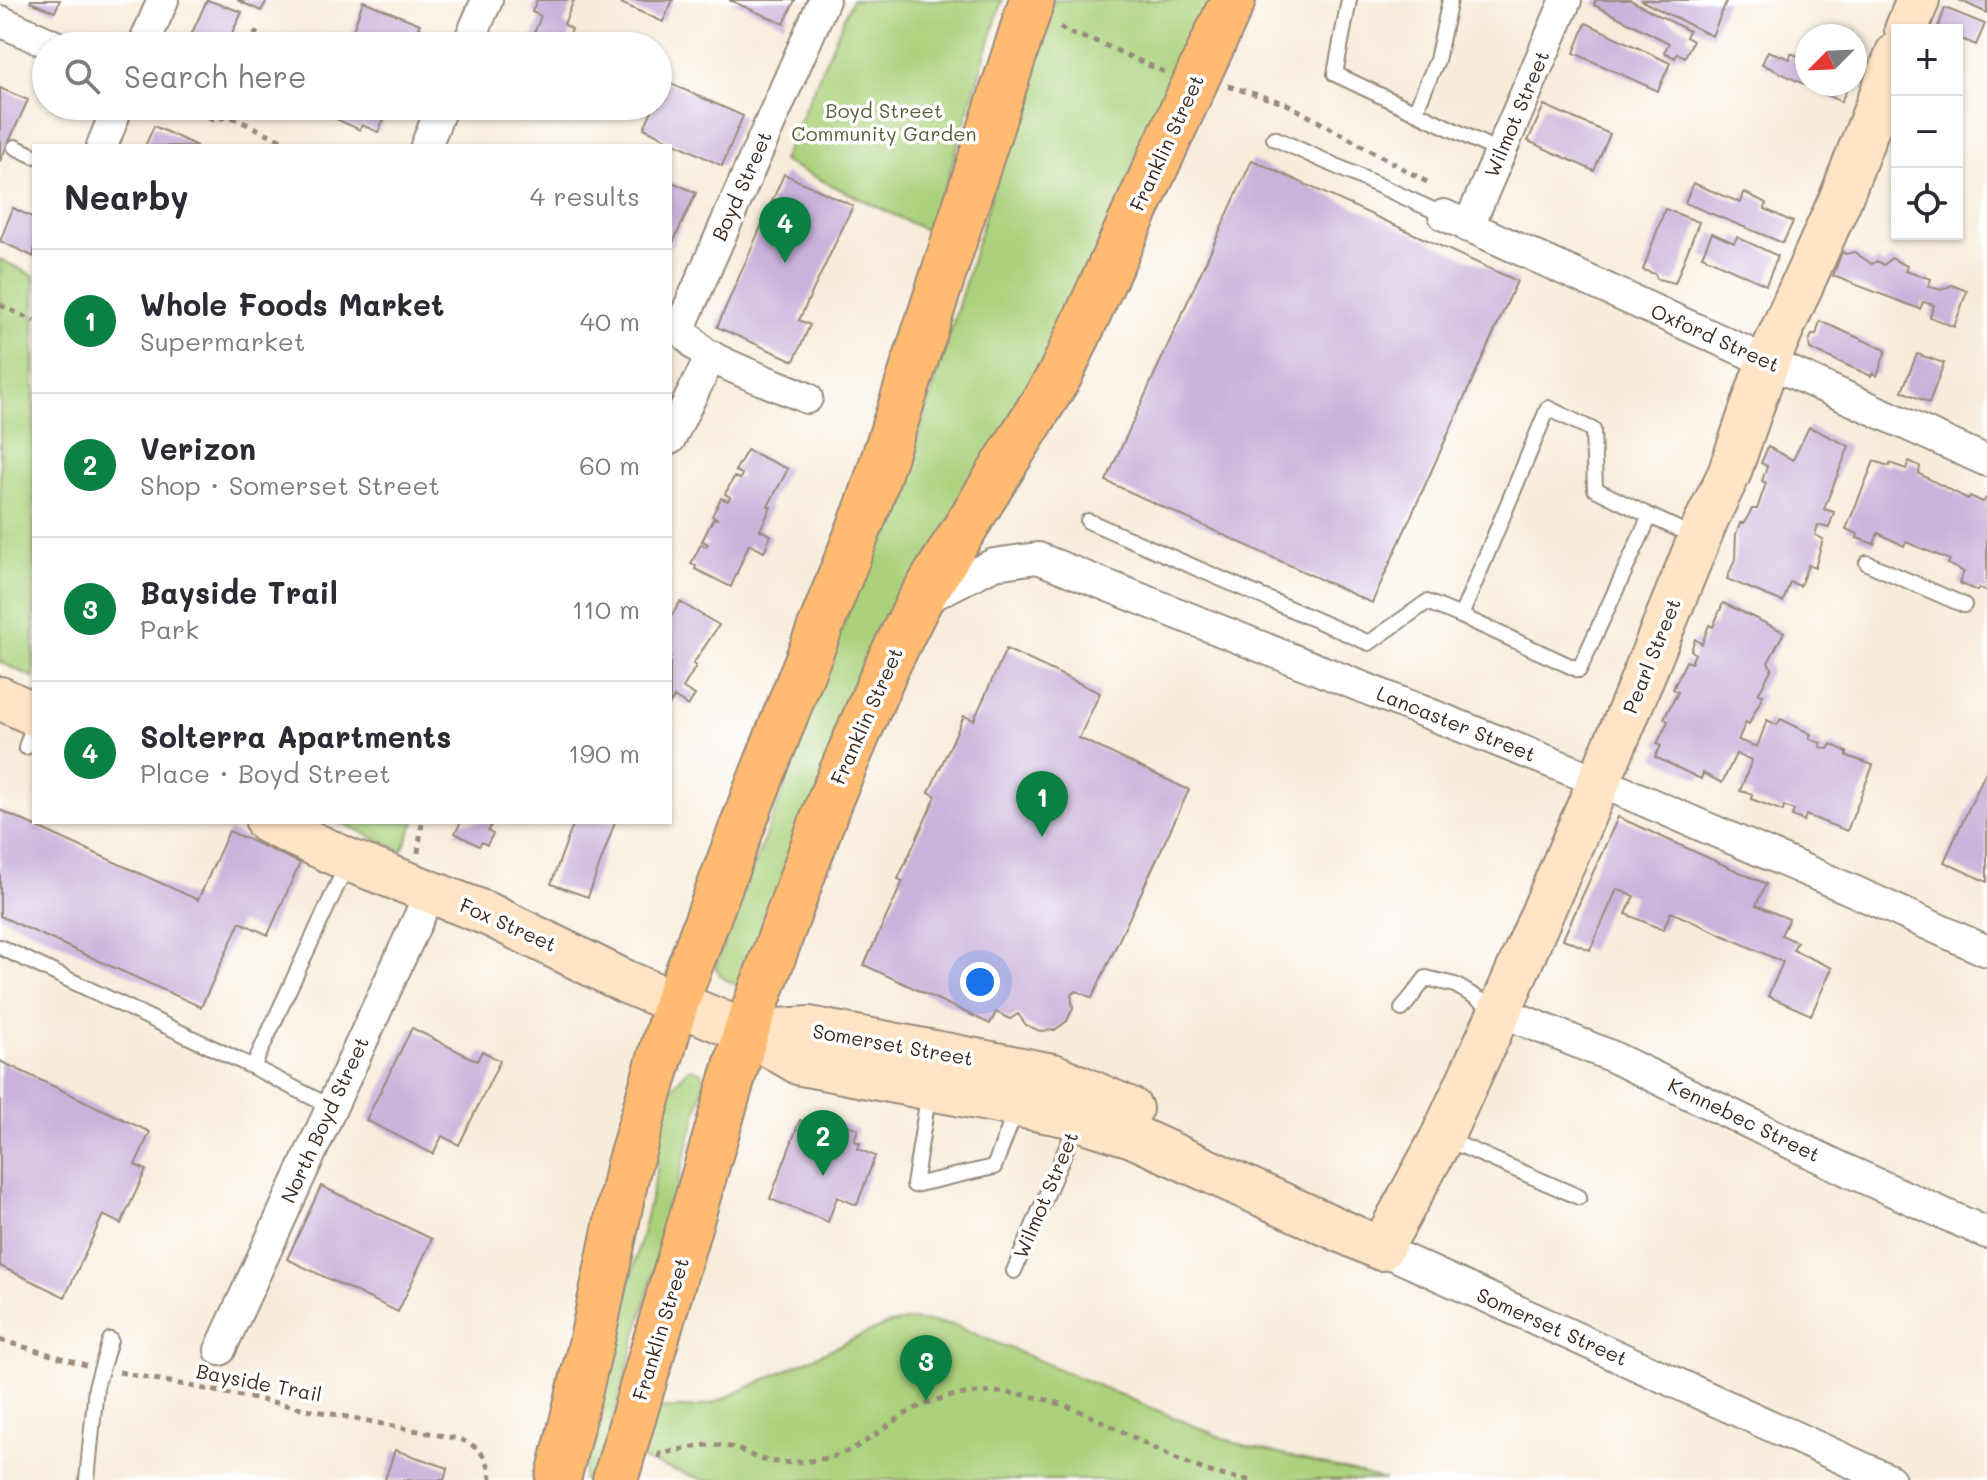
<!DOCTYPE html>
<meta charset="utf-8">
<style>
:root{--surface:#fff;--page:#f7f7f7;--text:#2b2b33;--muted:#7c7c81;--line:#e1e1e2;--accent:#0b8043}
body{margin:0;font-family:Mali,sans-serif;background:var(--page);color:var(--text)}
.controls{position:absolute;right:24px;top:24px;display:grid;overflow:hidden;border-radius:0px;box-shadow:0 2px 6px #0004}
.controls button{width:72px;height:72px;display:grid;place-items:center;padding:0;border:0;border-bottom:2px solid var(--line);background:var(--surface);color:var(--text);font:40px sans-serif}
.compass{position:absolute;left:1795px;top:24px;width:72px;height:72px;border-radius:50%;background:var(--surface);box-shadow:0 2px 6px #0004;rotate:246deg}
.you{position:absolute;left:980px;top:982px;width:28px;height:28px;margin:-20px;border:6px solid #fff;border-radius:50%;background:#1a73e8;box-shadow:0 0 0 12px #1a73e833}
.badge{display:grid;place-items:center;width:52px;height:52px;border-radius:50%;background:var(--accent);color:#fff;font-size:26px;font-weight:700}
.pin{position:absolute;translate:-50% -66px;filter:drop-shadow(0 2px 4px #0008)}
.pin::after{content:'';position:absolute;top:42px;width:28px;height:24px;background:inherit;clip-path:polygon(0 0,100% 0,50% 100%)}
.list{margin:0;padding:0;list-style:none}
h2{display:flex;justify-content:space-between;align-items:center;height:104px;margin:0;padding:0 32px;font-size:34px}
h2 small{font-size:26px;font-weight:400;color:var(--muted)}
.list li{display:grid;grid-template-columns:52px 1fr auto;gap:24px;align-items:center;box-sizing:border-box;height:144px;padding:0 32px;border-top:2px solid var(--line)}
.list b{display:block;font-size:30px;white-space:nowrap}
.list p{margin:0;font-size:26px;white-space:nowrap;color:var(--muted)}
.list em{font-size:26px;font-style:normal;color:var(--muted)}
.icon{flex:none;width:44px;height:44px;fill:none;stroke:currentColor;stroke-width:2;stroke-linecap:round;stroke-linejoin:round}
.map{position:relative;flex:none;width:1987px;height:1480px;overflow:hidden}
.search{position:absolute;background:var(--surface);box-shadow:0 2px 6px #0004;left:32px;top:32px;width:640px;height:88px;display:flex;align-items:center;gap:20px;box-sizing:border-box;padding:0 28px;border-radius:44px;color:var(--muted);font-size:30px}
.panel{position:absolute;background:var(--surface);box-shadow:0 2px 6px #0004;left:32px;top:144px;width:640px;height:680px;border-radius:0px}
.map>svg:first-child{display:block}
.green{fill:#abd17b;stroke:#737e4c;stroke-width:2}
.building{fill:#cab3db}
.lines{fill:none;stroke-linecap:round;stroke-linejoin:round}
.lane-casing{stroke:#998b7c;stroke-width:18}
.street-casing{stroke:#998b7c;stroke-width:34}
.secondary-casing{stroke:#998b7c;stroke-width:46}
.primary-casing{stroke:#998b7c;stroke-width:48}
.path{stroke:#998b7c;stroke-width:5;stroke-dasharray:6 6;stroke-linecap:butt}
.lane{stroke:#fff;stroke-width:14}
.street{stroke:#fff;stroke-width:30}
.secondary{stroke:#ffe4c6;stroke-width:42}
.primary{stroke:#febb71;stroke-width:44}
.labels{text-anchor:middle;stroke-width:7;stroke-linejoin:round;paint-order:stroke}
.park-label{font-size:20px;fill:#5d5c3a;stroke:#fff}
.street-label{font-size:20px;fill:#3b2a1e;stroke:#fff}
</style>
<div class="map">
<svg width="1987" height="1480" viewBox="0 0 1987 1480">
<rect width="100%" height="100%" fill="#fff"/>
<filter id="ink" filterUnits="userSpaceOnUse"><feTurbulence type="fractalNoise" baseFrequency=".0125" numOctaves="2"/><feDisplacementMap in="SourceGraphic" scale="16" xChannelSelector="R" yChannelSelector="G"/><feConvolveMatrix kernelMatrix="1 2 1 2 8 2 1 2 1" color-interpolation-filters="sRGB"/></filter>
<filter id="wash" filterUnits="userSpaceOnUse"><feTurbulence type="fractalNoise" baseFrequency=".006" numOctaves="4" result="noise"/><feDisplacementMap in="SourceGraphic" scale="32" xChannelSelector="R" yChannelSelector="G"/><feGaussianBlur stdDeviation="1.8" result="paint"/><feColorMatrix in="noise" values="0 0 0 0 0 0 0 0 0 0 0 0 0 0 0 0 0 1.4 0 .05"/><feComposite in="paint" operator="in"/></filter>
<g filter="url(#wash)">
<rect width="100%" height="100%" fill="#f7ecda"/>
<!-- green -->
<path class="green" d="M852 0H1002L931 233 782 161Z
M1054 0H1216L743 986C729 983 721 979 715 966L798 752 829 661 924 420 1016 112Z
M0 259 34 276V678L0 662Z
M340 822H415L402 851Z
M691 1068 702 1072 705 1082 597 1480H582L658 1167C657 1156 653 1145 654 1135 656 1116 675 1077 691 1068Z
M913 1320 954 1325 1235 1443 1385 1480H704L624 1454 637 1410 697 1407 714 1403 864 1334 889 1324Z"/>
<g id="blocks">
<!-- building -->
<path class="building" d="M31 0H60L55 12 30 2Z
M207 0 242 12 226 46H186Z
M237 0H267L261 11Z
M537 0H574L564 24 572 29 565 46H529L541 16 532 12Z
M614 0H673L663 22Z
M729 0H795L784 24Z
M1596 0H1630L1689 31 1686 37 1693 41 1685 57 1677 53 1675 58 1664 52 1669 43 1594 5Z
M1640 0H1727L1712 36Z
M1959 0H1987V13Z
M363 1 420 24 418 28 436 35 432 46H381L352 34Z
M1945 8 1985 24 1976 45 1957 37V30H1937Z
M1586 23 1670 63 1658 91 1574 53Z
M1768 51 1790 59 1791 53 1807 60V84H1849L1841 102 1762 64Z
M665 81 743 116 722 166 644 128 654 106H658V97Z
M0 88 28 100 0 161Z
M1544 105 1610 134 1594 171 1528 141Z
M308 106H390L378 132 362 125 360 130Z
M154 126 197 146H145Z
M1252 160 1517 281 1372 603 1106 481Z
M784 174 853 206 799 320 810 325 794 361 717 327Z
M670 181 696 193 670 249Z
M1693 183 1741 203 1744 192 1766 203 1765 209 1793 222 1783 243 1685 203Z
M13 208 34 218V257L0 241Z
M1665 209 1699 222 1675 283 1657 279 1655 274 1643 270Z
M1712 233 1734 243 1737 237 1778 256 1766 285 1702 256Z
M1842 252 1846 254 1854 252 1872 264 1877 261 1884 265 1891 258 1907 266 1905 271 1931 279 1928 286 1941 290 1952 285 1967 291 1954 327 1930 317 1934 305 1923 302 1920 309 1833 276Z
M1820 321 1886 350 1877 376 1873 373 1871 376 1810 349 1809 341 1812 335H1816Z
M1917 354 1944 363 1929 403 1902 391Z
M1809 427 1849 446 1824 509 1834 512 1829 528 1818 525 1815 535 1823 539 1815 568 1808 565 1800 586 1790 582 1783 602 1727 579 1735 559 1736 534 1740 523H1744L1752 509H1757L1766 483 1762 481 1767 466 1761 463 1768 447 1793 460Z
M747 450 788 469 768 506 771 507 760 530 771 535 764 552 749 544 731 587 695 569 696 566 691 564 701 544 706 547 708 544 702 541 713 519H718L712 516 721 498 728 501 730 497 725 494 734 477 740 479 742 474 735 471Z
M1874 461 1889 466 1890 463 1906 469 1909 461 1920 466 1919 474 1968 499 1970 496 1983 502 1987 497V592L1979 588 1977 591 1959 583 1964 572 1948 564 1950 560 1906 542 1904 546 1878 533 1874 544 1857 538 1858 534 1846 529Z
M680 602 719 625 693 664 696 666 683 688 695 695 688 706 674 697 670 704V618Z
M1723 603 1784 632 1768 663 1772 668 1758 694 1763 695 1749 724 1746 722 1738 740 1757 747 1767 720 1777 725 1781 719 1811 734 1809 739 1821 743 1820 747 1828 749 1831 744 1847 752V756L1873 765 1847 831 1806 815 1804 821 1792 816 1794 810 1784 806 1783 811 1751 799 1752 794 1740 791 1752 760 1736 754 1722 783 1703 773 1701 779 1655 757 1661 746 1657 744 1668 721 1664 718 1678 692 1673 689 1686 661 1691 663 1695 654 1691 650 1695 639 1702 644 1709 625 1713 627Z
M1006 649 1100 693 1079 738 1189 790 1092 998 1077 991 1071 994 1073 1008 1067 1021 1055 1030 1040 1031 1026 1025 1018 1014 1010 1019 996 1012 990 1024 864 965 903 881 898 879 936 796 929 792 964 716 974 720Z
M1987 769V882L1944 862Z
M0 810 198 900 229 831 300 863 268 935 240 922 201 1007 0 916Z
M1618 817 1766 884 1756 905 1789 919 1781 935 1797 942 1793 950 1832 968 1811 1015 1768 996 1783 962 1671 912 1663 930 1626 914 1634 896 1617 889 1590 950 1563 939Z
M461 822H493L488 831 493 834 487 845 482 842 479 846 455 833Z
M574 822H615L588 897 551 884Z
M412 1028 477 1061 482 1051 500 1061 459 1145 442 1136 433 1154 366 1120Z
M0 1061 150 1132 135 1165 146 1170 121 1224 103 1215 65 1297 0 1266Z
M800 1120 835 1134 840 1122 858 1129 854 1141 860 1143 858 1149 875 1156 857 1205 837 1197 828 1222 770 1199Z
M321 1186 432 1239 398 1312 287 1259Z
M395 1450 448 1468 444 1480H385Z"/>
</g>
</g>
<g filter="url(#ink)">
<use href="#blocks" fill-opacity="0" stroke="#998b7c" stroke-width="2"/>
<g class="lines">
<!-- lane casing -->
<g class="lane-casing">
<path id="lane" d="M1349 0 1335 74 1500 152
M1415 112 1437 60 1450 0
M1274 138 1444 215
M15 147 34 156
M1650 516 1595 489 1593 430 1548 408 1461 616 1579 670 1650 516 1695 537
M1088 521 1369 643 1427 602 1461 616
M1867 563 1964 605
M26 747 34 724
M0 947 253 1067 331 1107
M1402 1009 1426 978 1455 985 1496 1009
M253 1067 347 864
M929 1091 914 1185 994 1167 1016 1110
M1446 1139 1579 1197
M1014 1271 1077 1123
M87 1480 96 1387 110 1340"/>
</g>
<!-- street casing -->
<g class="street-casing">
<path id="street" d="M0 21 55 46
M143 46 163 0
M467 46 487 0
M102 146 118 106
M426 146 442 106
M1444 215 1987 461
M1468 227 1566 0
M670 323C686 330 693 346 708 355 739 372 775 384 807 398
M680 328 824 0
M670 439 711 356
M921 601 994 564 1038 558 1598 781 1856 892 1987 951
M1500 1011 1611 1056 1846 1170 1987 1233
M1381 1249 1890 1480
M220 1350 431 891"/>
</g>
<!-- secondary casing -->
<g class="secondary-casing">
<path id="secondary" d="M1906 30 1918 0
M0 698 34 714
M267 822 348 860 490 915 626 982 746 1032 801 1064 1065 1115 1132 1136 1381 1249 1442 1137 1500 1011 1625 721 1707 519 1729 474 1768 361 1840 200 1897 53
M746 1032 810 1028 1053 1075 1131 1109"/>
</g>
<!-- primary casing -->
<g class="primary-casing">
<path id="primary" d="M558 1480 592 1340 628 1168 676 1003 753 798 870 501 1032 0
M615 1480 746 1032 829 802 886 668 919 602 1060 375 1233 0"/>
</g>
<!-- path -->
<path class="path" d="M1060 27 1066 32 1098 42 1164 72
M249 46 257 31
M1228 86 1287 104 1427 182
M187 106 213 119 231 117 295 146
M214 118 219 106
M0 305 34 321
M418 853 422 822
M0 1340 86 1365
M119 1372 459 1439C479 1446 490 1459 491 1480
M659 1458 660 1454C681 1450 705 1442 726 1446 738 1448 749 1455 760 1459 781 1465 806 1462 827 1458 859 1451 878 1431 905 1414 943 1391 993 1388 1035 1397 1111 1413 1171 1472 1249 1480"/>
<!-- lane -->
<use href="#lane" class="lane"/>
<!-- street -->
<use href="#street" class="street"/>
<!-- secondary -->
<use href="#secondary" class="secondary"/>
<!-- primary -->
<use href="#primary" class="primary"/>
</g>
</g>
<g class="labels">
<!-- park labels -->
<g class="park-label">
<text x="884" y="118">Boyd Street<tspan x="884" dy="23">Community Garden</tspan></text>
</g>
<!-- street labels -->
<g class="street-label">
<text transform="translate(1517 114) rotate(-67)" y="7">Wilmot Street</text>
<text transform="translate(1167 143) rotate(-65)" y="7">Franklin Street</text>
<text transform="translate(742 186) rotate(-66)" y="7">Boyd Street</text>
<text transform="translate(1715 338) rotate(24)" y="7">Oxford Street</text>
<text transform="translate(1652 656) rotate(-68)" y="7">Pearl Street</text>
<text transform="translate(867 716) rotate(-66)" y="7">Franklin Street</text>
<text transform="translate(1456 724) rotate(22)" y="7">Lancaster Street</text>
<text transform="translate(508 925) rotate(24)" y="7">Fox Street</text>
<text transform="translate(893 1045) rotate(10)" y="7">Somerset Street</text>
<text transform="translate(325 1120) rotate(-65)" y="7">North Boyd Street</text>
<text transform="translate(1744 1120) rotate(26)" y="7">Kennebec Street</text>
<text transform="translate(1046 1195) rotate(-67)" y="7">Wilmot Street</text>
<text transform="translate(1552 1327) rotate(24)" y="7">Somerset Street</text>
<text transform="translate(661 1329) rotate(-73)" y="7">Franklin Street</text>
<text transform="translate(259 1383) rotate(11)" y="7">Bayside Trail</text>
</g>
</g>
</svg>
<div class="controls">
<button>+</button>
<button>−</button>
<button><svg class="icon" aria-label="locate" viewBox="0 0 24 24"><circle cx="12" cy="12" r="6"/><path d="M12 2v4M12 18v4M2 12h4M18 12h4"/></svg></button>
</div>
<svg class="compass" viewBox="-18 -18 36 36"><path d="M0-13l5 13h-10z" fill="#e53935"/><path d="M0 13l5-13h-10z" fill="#7c7c81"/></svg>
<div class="you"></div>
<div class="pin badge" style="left:1042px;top:837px">1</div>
<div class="pin badge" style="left:823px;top:1176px">2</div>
<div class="pin badge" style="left:926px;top:1401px">3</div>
<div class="pin badge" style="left:785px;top:263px">4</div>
<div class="search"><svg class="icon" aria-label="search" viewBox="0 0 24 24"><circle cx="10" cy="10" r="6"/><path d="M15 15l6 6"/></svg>Search here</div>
<section class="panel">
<h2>Nearby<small>4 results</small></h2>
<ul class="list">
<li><span class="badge">1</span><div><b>Whole Foods Market</b><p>Supermarket</p></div><em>40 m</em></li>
<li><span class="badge">2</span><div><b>Verizon</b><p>Shop · Somerset Street</p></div><em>60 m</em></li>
<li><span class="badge">3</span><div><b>Bayside Trail</b><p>Park</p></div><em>110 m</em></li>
<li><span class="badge">4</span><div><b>Solterra Apartments</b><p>Place · Boyd Street</p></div><em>190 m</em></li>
</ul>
</section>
</div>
